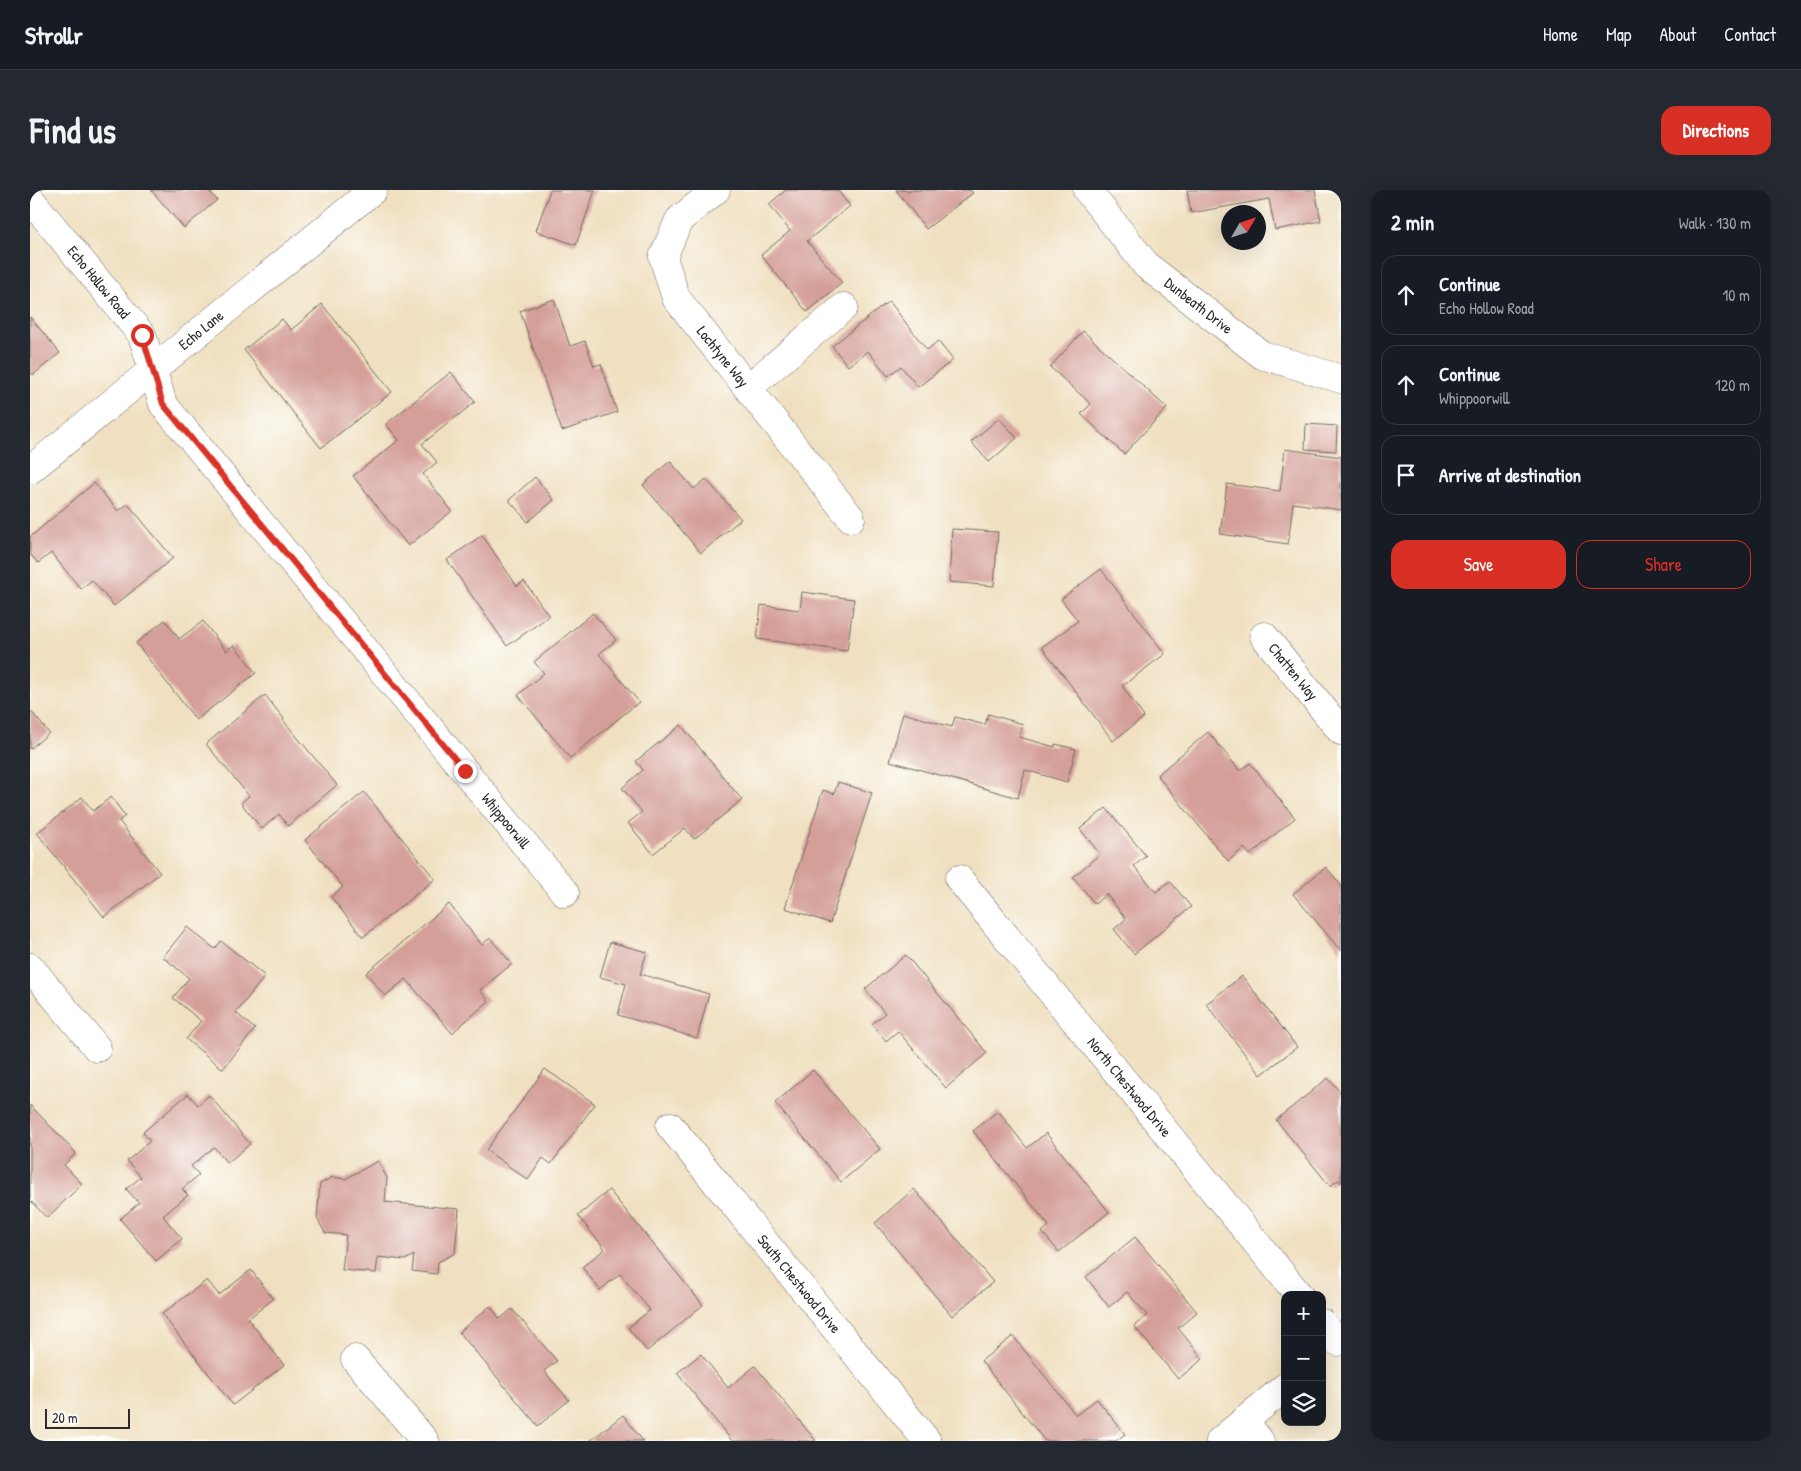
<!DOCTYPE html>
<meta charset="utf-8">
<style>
:root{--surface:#171b24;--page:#242831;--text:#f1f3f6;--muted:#9ea1a6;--line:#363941;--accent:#d93025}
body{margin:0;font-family:"Patrick Hand",sans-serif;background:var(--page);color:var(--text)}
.controls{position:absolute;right:15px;bottom:15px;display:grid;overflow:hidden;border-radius:10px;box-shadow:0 5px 20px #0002}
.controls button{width:45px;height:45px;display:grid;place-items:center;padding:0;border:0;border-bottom:1px solid var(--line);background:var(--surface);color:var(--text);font:25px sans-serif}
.compass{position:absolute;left:1191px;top:15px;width:45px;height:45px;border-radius:50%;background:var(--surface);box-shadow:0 5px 20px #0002;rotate:51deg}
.scale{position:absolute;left:15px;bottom:12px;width:85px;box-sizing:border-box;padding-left:5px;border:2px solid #2b2b2b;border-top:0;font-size:14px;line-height:18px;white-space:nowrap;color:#2b2b2b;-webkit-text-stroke:4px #fdfcf7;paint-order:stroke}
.stop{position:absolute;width:15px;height:15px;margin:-11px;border:4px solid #d93025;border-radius:50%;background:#fff}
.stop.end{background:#d93025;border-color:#fff;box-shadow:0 1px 5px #0008}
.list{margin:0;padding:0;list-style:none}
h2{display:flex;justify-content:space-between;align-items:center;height:65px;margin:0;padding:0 20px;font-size:21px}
h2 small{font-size:16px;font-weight:400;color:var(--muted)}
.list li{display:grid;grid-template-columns:32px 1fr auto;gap:15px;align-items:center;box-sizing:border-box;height:80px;margin:0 10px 10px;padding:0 10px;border:1px solid var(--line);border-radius:15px}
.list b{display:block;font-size:19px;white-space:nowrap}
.list p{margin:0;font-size:16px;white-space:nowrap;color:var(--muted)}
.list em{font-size:16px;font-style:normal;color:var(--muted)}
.actions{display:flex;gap:10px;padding:15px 20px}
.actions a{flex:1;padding:11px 0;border:1px solid var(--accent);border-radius:15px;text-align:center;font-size:18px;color:var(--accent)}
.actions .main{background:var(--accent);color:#fff}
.icon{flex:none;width:28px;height:28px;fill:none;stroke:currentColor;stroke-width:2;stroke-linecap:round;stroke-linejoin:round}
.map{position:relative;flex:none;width:1311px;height:1251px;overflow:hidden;border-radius:15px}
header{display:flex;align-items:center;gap:30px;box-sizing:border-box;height:70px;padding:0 25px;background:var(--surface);border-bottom:1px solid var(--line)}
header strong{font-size:24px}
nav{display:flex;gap:28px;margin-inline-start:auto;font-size:18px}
.intro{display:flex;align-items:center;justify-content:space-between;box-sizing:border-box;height:120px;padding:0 30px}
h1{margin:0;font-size:35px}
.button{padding:12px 22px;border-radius:15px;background:var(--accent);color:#fff;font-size:18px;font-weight:700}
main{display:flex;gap:30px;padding:0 30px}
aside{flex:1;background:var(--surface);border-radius:15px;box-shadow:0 5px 20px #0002}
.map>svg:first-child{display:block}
.building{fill:#d49f99}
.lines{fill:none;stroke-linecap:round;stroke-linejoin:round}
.minor-casing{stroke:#706a60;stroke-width:29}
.minor{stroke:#fff;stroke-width:28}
.route{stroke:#d93025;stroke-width:6}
.labels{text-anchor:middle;stroke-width:4.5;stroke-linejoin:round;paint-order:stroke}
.street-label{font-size:15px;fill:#2b2b2b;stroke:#fdfcf7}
</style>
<header>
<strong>Strollr</strong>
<nav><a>Home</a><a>Map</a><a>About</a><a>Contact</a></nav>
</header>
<div class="intro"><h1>Find us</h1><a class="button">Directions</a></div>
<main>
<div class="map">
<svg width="1311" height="1251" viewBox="0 0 1311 1251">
<rect width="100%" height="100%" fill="#fdfcf7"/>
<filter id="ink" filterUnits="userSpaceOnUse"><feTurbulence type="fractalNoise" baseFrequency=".02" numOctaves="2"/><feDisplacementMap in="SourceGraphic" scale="10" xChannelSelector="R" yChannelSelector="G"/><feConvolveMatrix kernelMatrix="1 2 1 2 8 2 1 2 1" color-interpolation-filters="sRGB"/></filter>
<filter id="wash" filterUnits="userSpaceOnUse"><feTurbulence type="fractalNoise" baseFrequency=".0096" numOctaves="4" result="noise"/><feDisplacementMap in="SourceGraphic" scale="20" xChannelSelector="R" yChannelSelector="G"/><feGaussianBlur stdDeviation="1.12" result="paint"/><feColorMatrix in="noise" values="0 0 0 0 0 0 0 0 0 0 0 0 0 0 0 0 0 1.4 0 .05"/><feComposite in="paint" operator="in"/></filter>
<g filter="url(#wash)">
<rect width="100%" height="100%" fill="#f0e0c1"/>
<g id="blocks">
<!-- building -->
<path class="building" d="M121 0H178L187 10 154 38Z
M520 0H565L546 55 506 41Z
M756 0H807L820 16 777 51 812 93 777 122 731 65 760 41 739 14Z
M866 0H940L943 3 896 39Z
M1157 0H1285L1291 31 1245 40 1239 9 1161 23Z
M524 109 540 156 555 151 564 176 571 174 587 222 532 241 490 121Z
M859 111 897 160 908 151 923 170 888 197 871 176 858 186 838 161 818 176 802 156Z
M292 114 362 202 291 258 214 160 252 129 261 140Z
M0 127 30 163 3 185 0 181Z
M1053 141 1137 218 1094 264 1051 224 1061 214 1020 177Z
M421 182 445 212 392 254 407 272 393 284 422 321 378 356 323 286 369 250 356 234Z
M969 228 987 248 959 272 941 252Z
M1276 234 1307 236 1306 261 1275 259Z
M1255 259 1311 267V320L1263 313 1258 354 1190 344 1197 294 1250 301Z
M640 271 664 299 676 289 711 329 671 363 613 295Z
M505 287 524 310 498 332 479 310Z
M64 293 88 321 98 314 143 368 84 416 62 390 51 399 21 363 8 373 0 364V347Z
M922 339 968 342 964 396 919 392Z
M452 345 487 396 494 391 519 426 477 456 417 370Z
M1071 379 1135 464 1092 496 1114 527 1083 551 1012 457 1048 431 1031 409Z
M772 402 824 409 817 461 727 449 731 415 770 420Z
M563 423 586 450 569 464 609 512 540 568 488 505 514 483 504 472Z
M135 430 149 449 173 431 196 461 204 455 226 483 166 530 106 453Z
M235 505 254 529 253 530 307 595 258 636 249 624 232 639 211 613 219 606 176 554Z
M0 520 19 543 0 559Z
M873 523 922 537 925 527 955 535 958 524 993 534 989 547 1025 557V554L1046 559 1037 592 995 580 988 608 860 571Z
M651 535 712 610 664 649 655 638 623 664 598 633 612 622 592 598 613 580 606 571Z
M1178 542 1210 581 1220 573 1265 628 1220 665 1214 658 1198 671 1127 585Z
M808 592 842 603 800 733 755 718 793 600 804 604Z
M334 602 405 689 333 747 301 707 313 697 275 650Z
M52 607 63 621 81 607 95 626 89 631 130 683 74 727 7 643Z
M1076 618 1116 666 1104 676 1126 702 1140 691 1161 717 1104 764 1084 739 1096 729 1076 704 1065 714 1043 687 1070 664 1050 639Z
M1296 677 1311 695V761L1263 704Z
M419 714 452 755 460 748 482 774 450 800 459 811 422 843 376 789 355 806 336 783Z
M157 737 185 759 191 751 235 786 206 823 225 839 193 879 156 849 171 831 143 808 159 788 133 767Z
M580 752 617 762 610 784 679 804 667 848 588 825 596 794 570 787Z
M876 765 957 863 916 898 868 841 856 851 842 834 855 823 835 799Z
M1212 786 1267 857 1231 885 1176 814Z
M515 879 565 914 521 974 513 968 498 990 456 960Z
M783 880 850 959 811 992 745 913Z
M1298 888 1311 903V993L1308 990 1300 996 1246 930Z
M158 904 168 915 179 905 220 954 197 973 184 957 161 976 169 985 152 999 158 1005 133 1026 152 1049 126 1071 90 1029 109 1013 96 999 111 987 97 971 120 951 113 942Z
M0 915 46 963 34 975 52 994 17 1028 0 1010Z
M968 921 997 958 1016 943 1079 1022 1029 1062 1012 1042 1019 1036 943 941Z
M348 971 357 988 355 1012 429 1019 425 1063 408 1072 407 1084 382 1081 384 1065 375 1070 348 1067 346 1083 312 1080 316 1045 295 1043 287 1028 290 994 303 987 315 989Z
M884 999 963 1092 922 1126 845 1033Z
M579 1000 673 1115 617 1161 598 1138 620 1120 590 1084 570 1100 552 1077 575 1059 548 1026Z
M1105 1047 1167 1122 1148 1138 1173 1169 1148 1189 1104 1136 1117 1125 1097 1102 1079 1117 1056 1087Z
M221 1080 243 1109 218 1129 254 1175 203 1215 132 1124 177 1090 189 1105Z
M460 1116 470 1129 482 1119 527 1171 514 1181 539 1210 508 1236 429 1142Z
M983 1146 1046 1225 1067 1209 1095 1244 1086 1251H1015L951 1171Z
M671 1164 698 1198 725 1176 786 1251H702L647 1183Z
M593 1225 613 1251H560Z"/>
</g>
</g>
<g filter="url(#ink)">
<use href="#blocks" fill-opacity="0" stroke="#706a60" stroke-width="1"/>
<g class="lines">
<!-- minor casing -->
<g class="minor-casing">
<g id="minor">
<path id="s1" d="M686 0 649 30 633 67 646 108 821 328"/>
<path id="s2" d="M1057 0 1117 76 1232 165 1311 189"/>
<path id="s3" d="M0 9 112 145 133 214 535 703"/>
<path d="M718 198 814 117"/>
<path id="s4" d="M0 280 343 0"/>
<path id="s5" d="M1234 446 1311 541"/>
<path id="s6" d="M929 689 1269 1105"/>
<path d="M0 777 67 858"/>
<path id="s7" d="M640 936 897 1251"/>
<path d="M1292 1133 1308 1152"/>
<path d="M325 1169 395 1251"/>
<path d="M1214 1232 1230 1251"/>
<path d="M1190 1251 1255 1197"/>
</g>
</g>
<!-- minor -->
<use href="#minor" class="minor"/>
</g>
</g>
<g class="lines" filter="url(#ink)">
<!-- route -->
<path class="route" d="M112 145 133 214 435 581"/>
</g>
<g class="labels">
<!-- street labels -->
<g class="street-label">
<text dy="5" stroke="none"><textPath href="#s3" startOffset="108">Echo Hollow Road</textPath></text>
<text dy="5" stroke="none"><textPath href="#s2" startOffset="162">Dunbeath Drive</textPath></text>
<text dy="5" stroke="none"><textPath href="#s4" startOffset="221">Echo Lane</textPath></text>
<text dy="5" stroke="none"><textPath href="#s1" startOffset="206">Lochtyne Way</textPath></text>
<text dy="5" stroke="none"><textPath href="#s5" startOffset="46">Chatten Way</textPath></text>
<text dy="5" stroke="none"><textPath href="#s3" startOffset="788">Whippoorwill</textPath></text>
<text dy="5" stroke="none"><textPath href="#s6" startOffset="269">North Chestwood Drive</textPath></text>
<text dy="5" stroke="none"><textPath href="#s7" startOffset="204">South Chestwood Drive</textPath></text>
</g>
</g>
</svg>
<div class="controls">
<button>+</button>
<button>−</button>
<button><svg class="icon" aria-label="layers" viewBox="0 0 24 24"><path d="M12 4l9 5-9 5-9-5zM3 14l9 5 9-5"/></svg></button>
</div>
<svg class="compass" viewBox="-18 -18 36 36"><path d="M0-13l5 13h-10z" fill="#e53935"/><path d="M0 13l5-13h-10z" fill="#9ea1a6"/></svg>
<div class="scale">20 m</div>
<div class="stop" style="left:112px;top:145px"></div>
<div class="stop end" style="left:435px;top:581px"></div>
</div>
<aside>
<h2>2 min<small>Walk · 130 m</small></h2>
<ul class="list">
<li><svg class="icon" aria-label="ahead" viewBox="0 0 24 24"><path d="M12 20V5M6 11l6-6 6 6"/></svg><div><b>Continue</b><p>Echo Hollow Road</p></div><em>10 m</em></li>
<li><svg class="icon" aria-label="ahead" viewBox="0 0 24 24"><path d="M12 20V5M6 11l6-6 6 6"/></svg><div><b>Continue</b><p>Whippoorwill</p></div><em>120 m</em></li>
<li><svg class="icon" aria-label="arrive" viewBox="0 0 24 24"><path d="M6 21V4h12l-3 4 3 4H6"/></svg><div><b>Arrive at destination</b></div></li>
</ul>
<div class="actions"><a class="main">Save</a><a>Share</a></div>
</aside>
</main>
